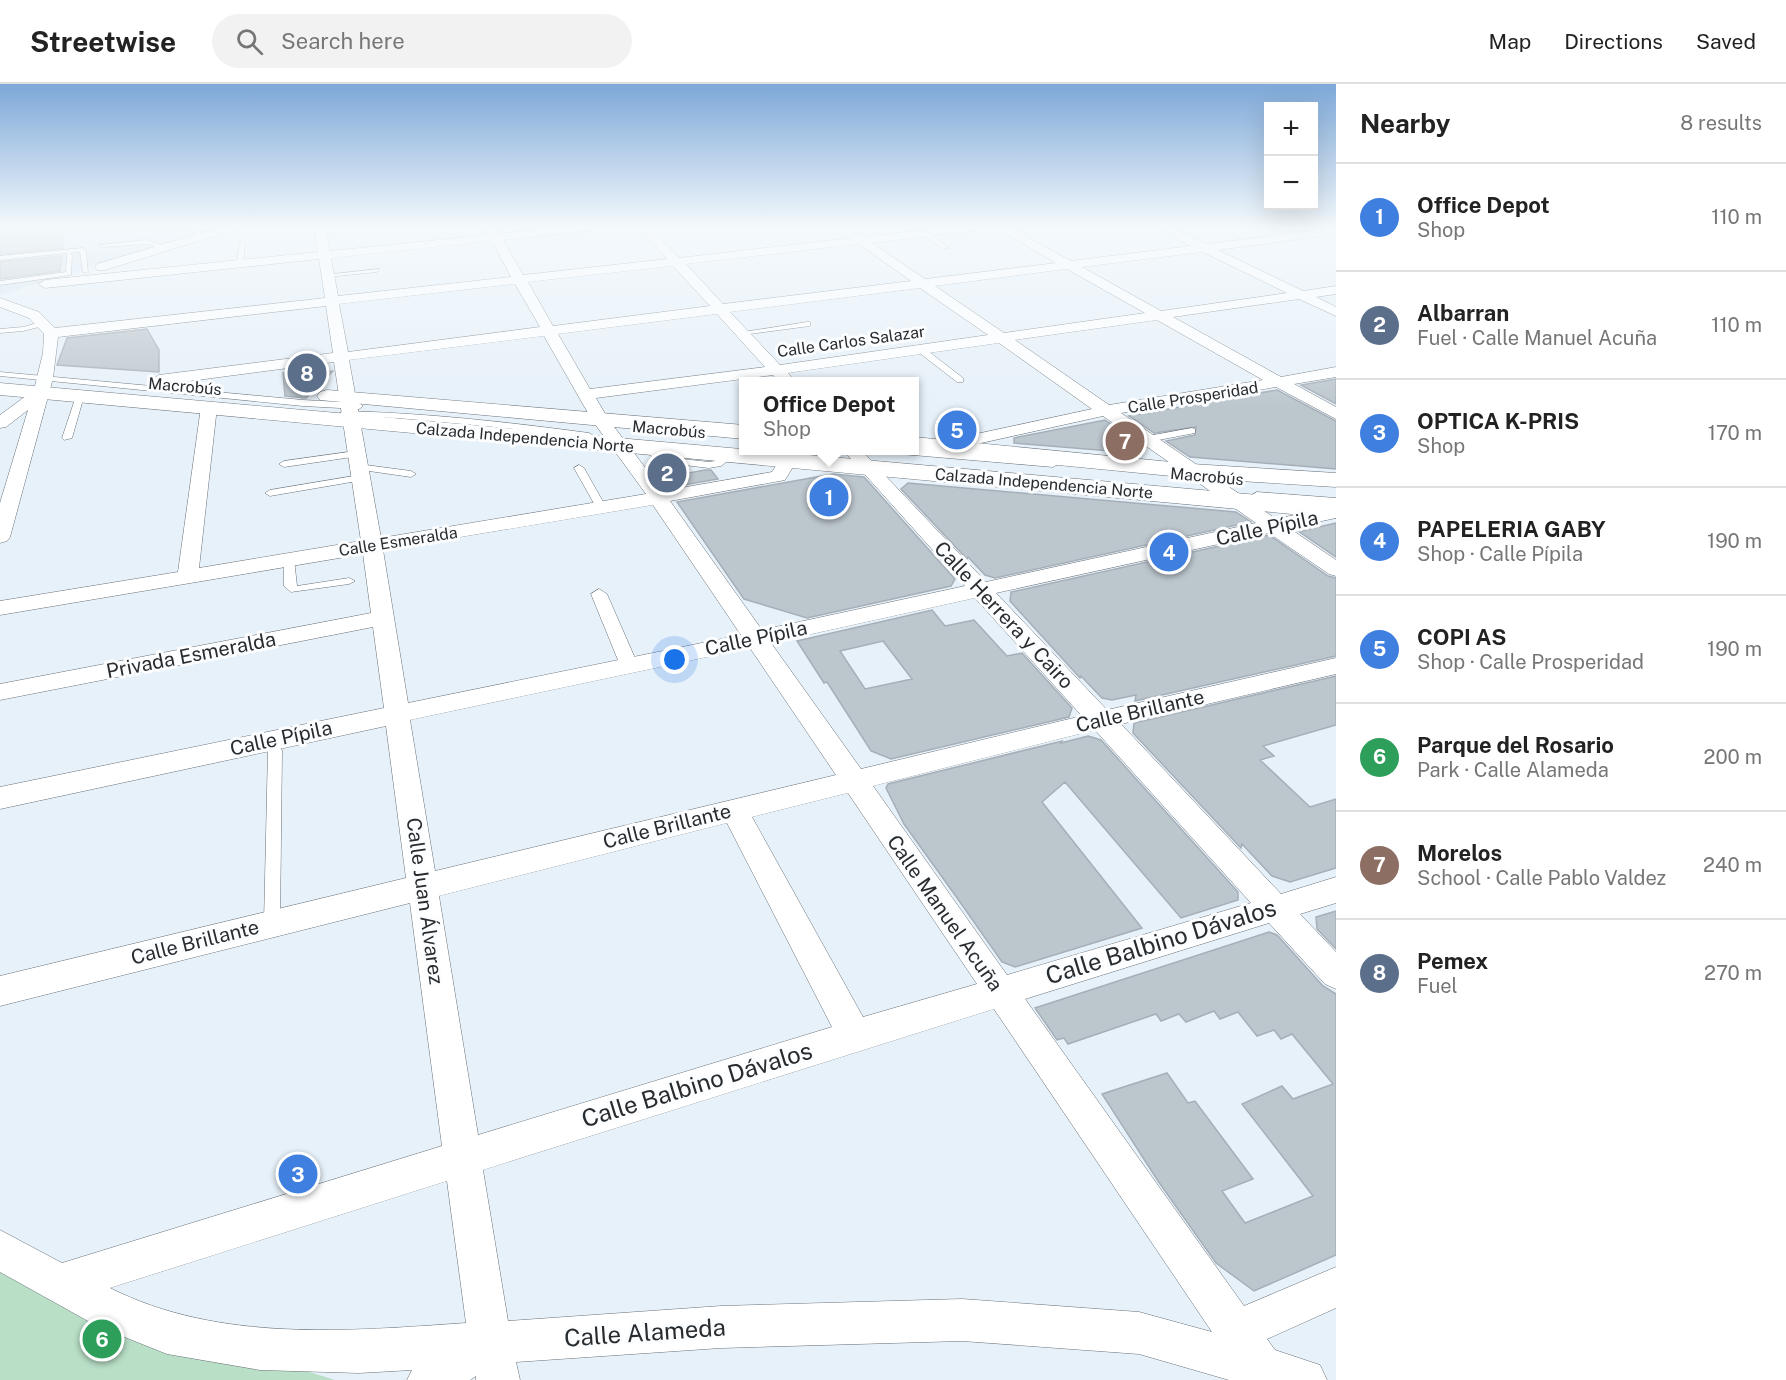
<!DOCTYPE html>
<meta charset="utf-8">
<style>
:root{--surface:#fff;--page:#f2f2f2;--text:#222;--muted:#767676;--line:#e0e0e0;--accent:#894cc2}
body{margin:0;font-family:"Public Sans",sans-serif;background:var(--page);color:var(--text)}
.controls{position:absolute;right:18px;top:18px;display:grid;overflow:hidden;border-radius:0px;box-shadow:0 6px 24px #0002}
.controls button{width:54px;height:54px;display:grid;place-items:center;padding:0;border:0;border-bottom:2px solid var(--line);background:var(--surface);color:var(--text);font:30px sans-serif}
.you{position:absolute;left:675px;top:576px;width:21px;height:21px;margin:-15px;border:4px solid #fff;border-radius:50%;background:#1a73e8;box-shadow:0 0 0 9px #1a73e833}
.badge{display:grid;place-items:center;width:39px;height:39px;border-radius:50%;background:var(--accent);color:#fff;font-size:20px;font-weight:700}
.pin{position:absolute;translate:-50% -50%;border:3px solid #fff;box-shadow:0 2px 6px #0006}
.popup{position:absolute;left:739px;top:293px;width:180px;height:78px;box-sizing:border-box;display:grid;place-content:center;border-radius:0px;background:var(--surface);filter:drop-shadow(0 2px 4px #0005);font-size:20px;white-space:nowrap;color:var(--muted)}
.popup b{font-size:22px;color:var(--text)}
.popup::after{content:'';position:absolute;left:50%;top:100%;margin-left:-12px;border:12px solid transparent;border-top-color:var(--surface)}
.list{margin:0;padding:0;list-style:none}
h2{display:flex;justify-content:space-between;align-items:center;height:78px;margin:0;padding:0 24px;font-size:26px}
h2 small{font-size:20px;font-weight:400;color:var(--muted)}
.list li{display:grid;grid-template-columns:39px 1fr auto;gap:18px;align-items:center;box-sizing:border-box;height:108px;padding:0 24px;border-top:2px solid var(--line)}
.list b{display:block;font-size:22px;white-space:nowrap}
.list p{margin:0;font-size:20px;white-space:nowrap;color:var(--muted)}
.list em{font-size:20px;font-style:normal;color:var(--muted)}
.icon{flex:none;width:33px;height:33px;fill:none;stroke:currentColor;stroke-width:2;stroke-linecap:round;stroke-linejoin:round}
.map{position:relative;flex:none;width:1336px;height:1296px;overflow:hidden}
header{display:flex;align-items:center;gap:36px;box-sizing:border-box;height:84px;padding:0 30px;background:var(--surface);border-bottom:2px solid var(--line)}
header strong{font-size:28px}
nav{display:flex;gap:33px;margin-inline-start:auto;font-size:21px}
.search{width:420px;height:54px;background:var(--page);display:flex;align-items:center;gap:15px;box-sizing:border-box;padding:0 21px;border-radius:33px;color:var(--muted);font-size:22px}
main{display:flex}
aside{flex:1;background:var(--surface)}
.map>svg:first-child{display:block}
.built{fill:#d5e5f2}
.green{fill:#b9dfc7}
.building{fill:#bcc6cd;stroke:#a6afb7;stroke-width:1.5;fill-rule:evenodd}
.lines{fill:none;stroke-linecap:round;stroke-linejoin:round}
.service-casing{stroke:#697178;stroke-width:1}
.pedestrian-casing{stroke:#697178;stroke-width:1}
.minor-casing{stroke:#697178;stroke-width:1}
.primary-casing{stroke:#697178;stroke-width:1}
.service{fill:#fff;fill-rule:evenodd}
.pedestrian{fill:#fff;fill-rule:evenodd}
.minor{fill:#fff;fill-rule:evenodd}
.primary{fill:#fff;fill-rule:evenodd}
.labels{text-anchor:middle;stroke-width:6;stroke-linejoin:round;paint-order:stroke}
.far-street-label{font-size:16px;fill:#282c2f;stroke:#fbfdff}
.street-label{font-size:20px;fill:#282c2f;stroke:#fbfdff}
.near-street-label{font-size:24px;fill:#282c2f;stroke:#fbfdff}
</style>
<header>
<strong>Streetwise</strong>
<div class="search"><svg class="icon" aria-label="search" viewBox="0 0 24 24"><circle cx="10" cy="10" r="6"/><path d="M15 15l6 6"/></svg>Search here</div>
<nav><a>Map</a><a>Directions</a><a>Saved</a></nav>
</header>
<main>
<div class="map">
<svg width="1336" height="1296" viewBox="0 0 1336 1296">
<rect width="100%" height="100%" fill="#e7f1f9"/>
<!-- built -->
<path class="built" d="M0 144H219L0 211Z"/>
<!-- green -->
<path class="green" d="M0 1179 75 1214 335 1296H0Z"/>
<!-- building -->
<path class="building" d="M0 144H64L62 164 0 170Z
M62 172 60 187 0 195V178Z
M147 245 159 266V288L57 281 67 254Z
M314 285 315 288 333 287 306 314 285 312 283 289Z
M1336 295V320L1301 301Z
M1277 306 1336 337V385L1190 373 1166 357 1195 351 1196 343 1154 349 1129 332Z
M1105 336 1143 363 1135 369 1014 359V354Z
M705 386H711L718 395 667 404 661 394Z
M833 390 864 393 955 495 951 502 807 534 744 515 677 418Z
M908 399 1236 428 1251 438 995 494 985 491 968 473 967 475 901 405Z
M1336 439V473L1295 445 1301 447Z
M1269 451 1328 492 1336 494V572L1135 617 1136 611 1112 616 1102 614 1081 592 1080 594 1010 517 1011 508Z
M932 526 945 542 974 536 1007 572 1022 569 1072 624 1069 633 891 675 871 667 827 598 824 599 797 557ZM883 557 912 595 865 605 840 567Z
M1336 592V641L1263 662 1274 672 1260 676 1310 723 1336 715V784L1290 798 1272 792 1242 760 1241 764 1133 649 1134 639Z
M1088 652 1101 656 1238 808V816L1181 834 1065 698 1042 718 1142 844 1015 883 1002 878 955 811 904 740 886 704 888 700 1062 657 1061 659Z
M1336 827V865L1317 845 1316 833Z
M1269 848 1277 851 1323 902 1336 910V1171L1254 1207 1216 1179 1158 1097 1102 1010 1167 989 1188 1019 1195 1017 1253 1095 1222 1107 1245 1139 1313 1112 1242 1020 1282 1002 1293 1015 1333 1000 1292 950 1281 955 1274 946 1257 952 1238 928 1220 935 1214 927 1186 938 1179 930 1161 937 1156 930 1068 960 1064 954 1057 956 1035 924Z"/>
<g class="lines">
<!-- service casing -->
<g class="service-casing">
<path id="service" d="M194 144H200V155L195 154Z
M923 147 925 148 949 164 944 165 921 150Z
M147 156 168 164 165 166 147 160 103 163 100 161Z
M242 158 245 160 243 180 240 182 237 180 239 160Z
M83 164 86 166 88 189 83 188 80 168 70 169 72 171 71 191 0 201V197L66 188 67 169 0 176V172Z
M379 185 377 188 328 193 325 191Z
M44 237H47V241L23 247 0 249V245L23 243Z
M807 238H810V242L742 251 738 249Z
M917 263H923L963 294V298H957L917 267Z
M0 288 303 316 359 319 363 322 359 325 303 322 0 292Z
M80 309 84 312 72 354 64 356 62 354 76 312Z
M343 327C426 329 507 338 589 349L594 352 589 355 506 344 397 334 340 332 339 330Z
M1192 344 1195 345V349L1148 358 1143 355 1148 352Z
M644 362H650L665 373 709 378 715 377 729 369 734 372 721 382 709 384 659 378 644 366Z
M914 365 1053 377 1058 380 1053 383 889 369 885 366Z
M356 367 361 370 359 372 284 383 279 380 284 377Z
M358 380 411 387 416 390 411 393 355 385 353 383Z
M579 381 584 384 606 423 605 425H597L596 423 574 384Z
M360 391 363 392V396L270 412 265 409 270 406Z
M1257 408 1336 414V420L1253 413 1252 411Z
M289 472 294 475 297 502 349 494 355 497 349 500 291 508 284 502V475Z
M275 661 282 666 280 839 278 844 272 846 266 844 264 839 268 666Z"/>
</g>
<!-- pedestrian casing -->
<g class="pedestrian-casing">
<path id="pedestrian" d="M599 505 607 510 638 581 635 585H623L620 581 591 510Z"/>
</g>
<!-- minor casing -->
<g class="minor-casing">
<path id="minor" d="M218 144H236L234 146 105 186H97L95 183 97 180Z
M314 144H326L330 167 488 151 484 144H496L499 150 555 144H593L587 147 503 156 523 191 667 175 639 144H651L679 174 851 154 852 151 856 149 863 153 942 144H977L971 147 872 159 925 195 1056 179 997 144H1011L1071 177 1191 162 1158 144H1173L1206 160 1336 144V150L1218 166 1303 207 1336 202V210L1316 213 1336 223V232L1299 215 1173 233 1281 293 1336 283V293L1294 300 1336 323V335L1276 303 1121 329 1276 435 1336 422V434L1289 444 1336 476V492L1329 490 1269 449 996 509 1107 626 1336 574V590L1121 640 1281 810 1336 793V819L1300 830 1336 868V905L1325 900 1269 839 1025 915 1244 1222 1336 1183V1224L1267 1255 1275 1266 1320 1281 1327 1296H1229L1139 1270 962 1257 721 1264 516 1278 520 1296H476V1292L470 1296H407L412 1286 359 1289 260 1286 167 1270 97 1242 0 1188V1146L62 1179 442 1062 410 819 0 922V892L406 794 386 642 0 725V703L384 624 373 543 0 616V600L371 529 363 470 0 531V517L178 488 201 323 209 318 217 323 199 484 361 457 334 278 159 301 151 296 159 291 333 269 326 222 58 253 53 294 10 453 7 457 0 459V419L28 326 6 343 0 344V331L34 306 43 269 44 250 29 234 0 223V214L39 228 55 244 325 214 319 175 45 204 38 200 45 196 318 168ZM492 157 511 193 338 212 331 174ZM859 160 911 197 723 220 686 180ZM1203 168 1287 209 1161 227 1082 183ZM673 182 710 222 553 242 528 198ZM1067 185 1145 229 1004 249 935 202ZM515 200 540 243 348 268 339 220ZM920 204 988 251 780 281 730 228ZM717 230 765 283 590 305 558 250ZM1157 236 1263 296 1109 321 1015 256ZM544 252 592 336 646 410 381 454 349 276ZM999 259 1092 325 939 358 936 362 939 366 945 367 1103 332 1256 439 986 498 861 366H843L965 502 762 546 670 417 785 396 797 376 794 372H782L772 388 663 407 608 335 596 314 773 291 779 298H791L793 295 788 289ZM653 421 741 551 408 619 383 466ZM975 514 1082 632 861 685 771 559ZM750 564 836 691 435 787 410 636ZM1095 646 1251 819 1007 891 873 702ZM848 709 977 900 863 933 752 733ZM727 739 832 943 478 1051 439 812ZM994 925 1212 1248 1139 1228 962 1215 721 1222 508 1237 483 1086ZM447 1097 466 1239C349 1247 219 1259 110 1204Z"/>
</g>
<!-- primary casing -->
<g class="primary-casing">
<path id="primary" d="M0 299 1336 418V434L0 311Z
M327 306 744 341V355L320 316 317 312 320 308Z
M914 353 1192 380 1336 389V403L1192 394 914 367Z"/>
</g>
<!-- service -->
<use href="#service" class="service"/>
<!-- pedestrian -->
<use href="#pedestrian" class="pedestrian"/>
<!-- minor -->
<use href="#minor" class="minor"/>
<!-- primary -->
<use href="#primary" class="primary"/>
</g>
<!-- sky -->
<linearGradient id="sky" x2="0" y2="1"><stop stop-color="#7da8d8"/><stop offset="0.44" stop-color="#f4f9fc"/><stop offset="1" stop-color="#f4f9fc" stop-opacity="0"/></linearGradient>
<rect width="1336" height="325" fill="url(#sky)"/>
<g class="labels">
<!-- far-street labels -->
<g class="far-street-label">
<text transform="translate(851 257) rotate(-8)" y="6">Calle Carlos Salazar</text>
<text transform="translate(185 302) rotate(5)" y="6">Macrobús</text>
<text transform="translate(1193 313) rotate(-9)" y="6">Calle Prosperidad</text>
<text transform="translate(669 345) rotate(5)" y="6">Macrobús</text>
<text transform="translate(525 353) rotate(5)" y="6">Calzada Independencia Norte</text>
<text transform="translate(1207 392) rotate(5)" y="6">Macrobús</text>
<text transform="translate(1044 399) rotate(5)" y="6">Calzada Independencia Norte</text>
<text transform="translate(398 457) rotate(-9)" y="6">Calle Esmeralda</text>
</g>
<!-- street labels -->
<g class="street-label">
<text transform="translate(1267 444) rotate(-12)" y="7">Calle Pípila</text>
<text transform="translate(1004 531) rotate(47)" y="7">Calle Herrera y Cairo</text>
<text transform="translate(756 554) rotate(-12)" y="7">Calle Pípila</text>
<text transform="translate(191 571) rotate(-11)" y="7">Privada Esmeralda</text>
<text transform="translate(1140 627) rotate(-13)" y="7">Calle Brillante</text>
<text transform="translate(281 654) rotate(-12)" y="7">Calle Pípila</text>
<text transform="translate(667 742) rotate(-14)" y="7">Calle Brillante</text>
<text transform="translate(425 817) rotate(82)" y="7">Calle Juan Álvarez</text>
<text transform="translate(945 829) rotate(55)" y="7">Calle Manuel Acuña</text>
<text transform="translate(195 858) rotate(-14)" y="7">Calle Brillante</text>
</g>
<!-- near-street labels -->
<g class="near-street-label">
<text transform="translate(1161 858) rotate(-17)" y="8">Calle Balbino Dávalos</text>
<text transform="translate(697 1001) rotate(-17)" y="8">Calle Balbino Dávalos</text>
<text transform="translate(645 1249) rotate(-4)" y="8">Calle Alameda</text>
</g>
</g>
</svg>
<div class="controls">
<button>+</button>
<button>−</button>
</div>
<div class="you"></div>
<div class="pin badge" style="left:829px;top:413px;background:#3f7fe0">1</div>
<div class="popup"><b>Office Depot</b>Shop</div>
<div class="pin badge" style="left:667px;top:389px;background:#5c6f8a">2</div>
<div class="pin badge" style="left:298px;top:1090px;background:#3f7fe0">3</div>
<div class="pin badge" style="left:1169px;top:468px;background:#3f7fe0">4</div>
<div class="pin badge" style="left:957px;top:346px;background:#3f7fe0">5</div>
<div class="pin badge" style="left:102px;top:1255px;background:#2e9e5b">6</div>
<div class="pin badge" style="left:1125px;top:357px;background:#8d6e63">7</div>
<div class="pin badge" style="left:307px;top:289px;background:#5c6f8a">8</div>
</div>
<aside>
<h2>Nearby<small>8 results</small></h2>
<ul class="list">
<li><span class="badge" style="background:#3f7fe0">1</span><div><b>Office Depot</b><p>Shop</p></div><em>110 m</em></li>
<li><span class="badge" style="background:#5c6f8a">2</span><div><b>Albarran</b><p>Fuel · Calle Manuel Acuña</p></div><em>110 m</em></li>
<li><span class="badge" style="background:#3f7fe0">3</span><div><b>OPTICA K-PRIS</b><p>Shop</p></div><em>170 m</em></li>
<li><span class="badge" style="background:#3f7fe0">4</span><div><b>PAPELERIA GABY</b><p>Shop · Calle Pípila</p></div><em>190 m</em></li>
<li><span class="badge" style="background:#3f7fe0">5</span><div><b>COPI AS</b><p>Shop · Calle Prosperidad</p></div><em>190 m</em></li>
<li><span class="badge" style="background:#2e9e5b">6</span><div><b>Parque del Rosario</b><p>Park · Calle Alameda</p></div><em>200 m</em></li>
<li><span class="badge" style="background:#8d6e63">7</span><div><b>Morelos</b><p>School · Calle Pablo Valdez</p></div><em>240 m</em></li>
<li><span class="badge" style="background:#5c6f8a">8</span><div><b>Pemex</b><p>Fuel</p></div><em>270 m</em></li>
</ul>
</aside>
</main>
